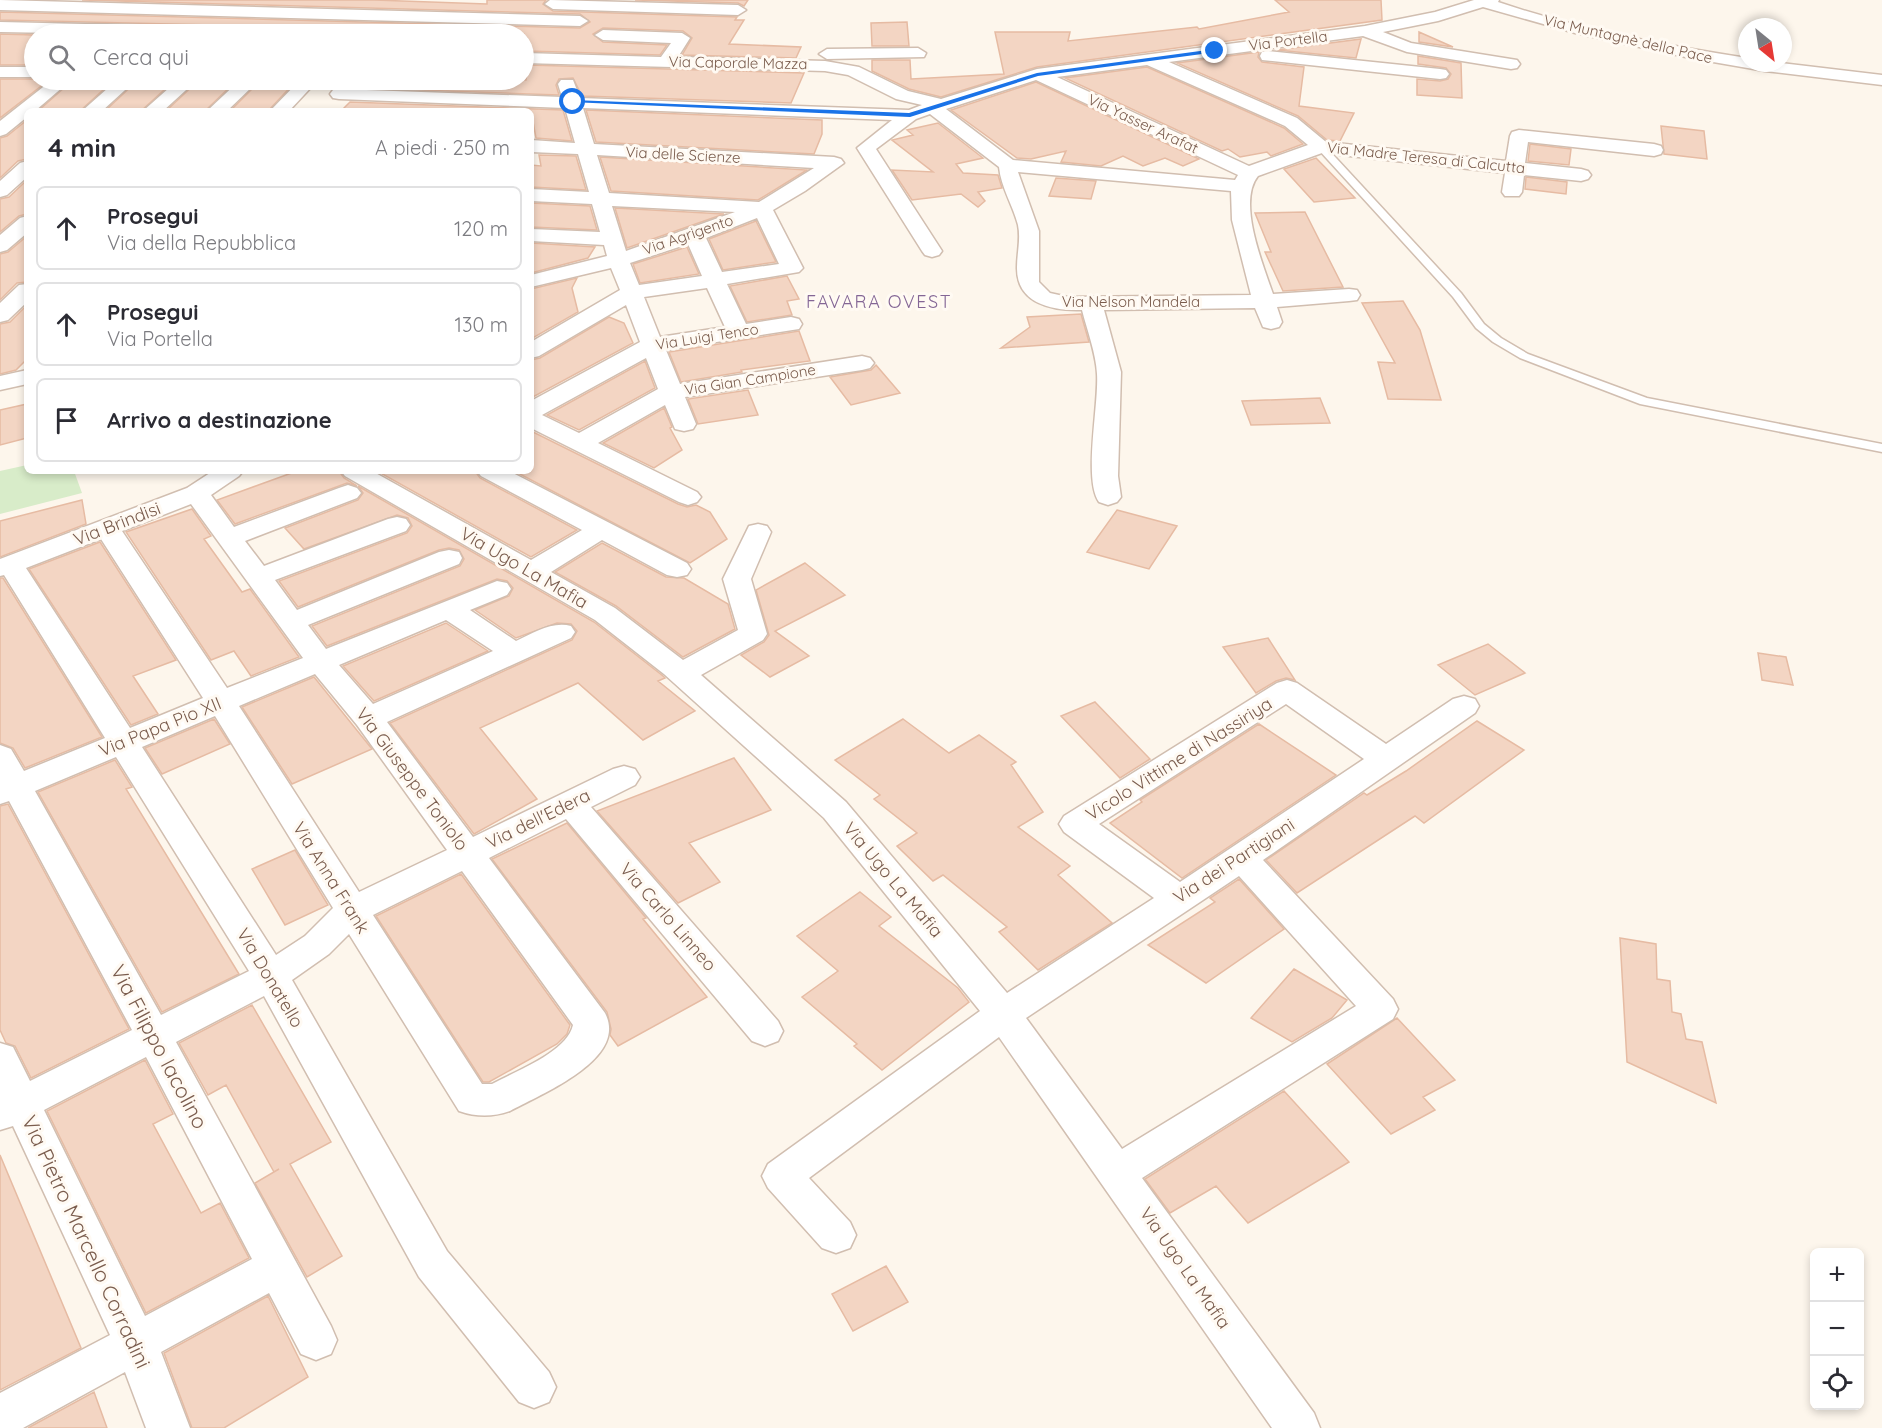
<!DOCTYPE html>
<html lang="it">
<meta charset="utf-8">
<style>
:root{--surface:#fff;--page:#f2f2f3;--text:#2b2b33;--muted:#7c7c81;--line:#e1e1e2}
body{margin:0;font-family:Quicksand,sans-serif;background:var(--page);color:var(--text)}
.controls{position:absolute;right:18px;bottom:18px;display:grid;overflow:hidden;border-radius:9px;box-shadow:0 3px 9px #0003}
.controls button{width:54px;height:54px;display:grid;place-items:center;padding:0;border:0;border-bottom:2px solid var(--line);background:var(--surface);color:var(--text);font:30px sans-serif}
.compass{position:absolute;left:1738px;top:18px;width:54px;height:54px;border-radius:50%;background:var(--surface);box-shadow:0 3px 9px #0003;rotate:150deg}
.stop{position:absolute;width:18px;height:18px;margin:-14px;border:4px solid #1a73e8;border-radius:50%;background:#fff}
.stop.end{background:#1a73e8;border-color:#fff;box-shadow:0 2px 6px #0008}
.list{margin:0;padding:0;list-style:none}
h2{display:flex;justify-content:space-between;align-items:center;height:78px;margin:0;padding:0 24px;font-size:26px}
h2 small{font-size:20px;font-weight:400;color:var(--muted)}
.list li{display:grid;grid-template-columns:39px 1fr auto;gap:18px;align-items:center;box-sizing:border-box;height:84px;margin:0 12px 12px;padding:0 12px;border:2px solid var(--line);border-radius:9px}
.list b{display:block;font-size:22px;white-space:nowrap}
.list p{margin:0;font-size:20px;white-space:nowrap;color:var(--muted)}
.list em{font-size:20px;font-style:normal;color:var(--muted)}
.icon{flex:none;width:33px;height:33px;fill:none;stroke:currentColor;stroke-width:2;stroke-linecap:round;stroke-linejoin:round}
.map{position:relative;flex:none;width:1882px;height:1428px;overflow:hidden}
.search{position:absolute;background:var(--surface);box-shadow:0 3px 9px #0003;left:24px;top:24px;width:510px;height:66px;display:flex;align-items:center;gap:15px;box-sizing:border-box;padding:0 21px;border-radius:33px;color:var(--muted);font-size:22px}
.panel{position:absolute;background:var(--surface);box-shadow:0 3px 9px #0003;left:24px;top:108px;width:510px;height:366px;border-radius:9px}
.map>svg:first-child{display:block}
.green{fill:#d8ecc9}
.building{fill:#f3d5c3;stroke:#e6bba3;stroke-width:1.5}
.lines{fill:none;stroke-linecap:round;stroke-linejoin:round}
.service-casing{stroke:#d1beb0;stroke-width:3}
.minor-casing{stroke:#d1beb0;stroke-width:3}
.service{fill:#fff;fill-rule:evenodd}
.minor{fill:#fff;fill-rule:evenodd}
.route{fill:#1a73e8}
.labels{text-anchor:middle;stroke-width:6;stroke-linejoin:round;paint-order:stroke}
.far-street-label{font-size:15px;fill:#7a5c4d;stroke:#fffaf3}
.far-quarter-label{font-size:18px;letter-spacing:1.5px;fill:#846695;stroke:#fffaf3}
.street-label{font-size:18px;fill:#7a5c4d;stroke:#fffaf3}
.near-street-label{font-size:21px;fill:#7a5c4d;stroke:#fffaf3}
</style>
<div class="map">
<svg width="1882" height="1428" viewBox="0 0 1882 1428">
<rect width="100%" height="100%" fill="#fdf6ec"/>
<!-- green -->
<path class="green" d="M27 465V471H74L82 493 0 514V471Z"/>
<!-- building -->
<path class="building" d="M82 0H374L487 4V0H546L543 4 553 11 737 17 735 20H744L729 44 801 47 796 58 682 55 692 38 683 31 603 28 593 34 603 42 667 45 660 55 527 51V38L524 37V34L328 31V34H315L305 27 0 20V12L580 28 590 22 580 14Z
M635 0H748L744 6 738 3Z
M1275 0H1381L1382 20 1037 67 941 97 909 89 872 71V60H910L911 79 1004 74 995 32H1070L1068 41 1197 27 1199 29 1289 12Z
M907 22 909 46H872L871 23Z
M1419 32 1453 47 1419 42Z
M0 34 34 35V65H0Z
M1361 39 1356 58 1277 50Z
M1259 52 1258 57 1262 62 1304 67 1299 106 1354 113 1340 141 1327 140 1298 116 1177 63Z
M1418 56 1461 63 1462 98 1417 95V79L1440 81 1448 79 1451 74 1446 68 1418 64Z
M527 65 804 73 791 103 582 96 573 78 559 79 556 85 559 95 363 88 371 80H526Z
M1147 67 1284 128 1303 144 1271 156 1267 152 1240 157 1228 149 1222 151 1065 78Z
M0 79H34L49 80 0 118Z
M73 80H114L80 111H38Z
M138 80H175L141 111H105Z
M199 80H237L205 111H166Z
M261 80H297L268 111H230Z
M1036 82 1199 159 1183 166 1165 158 1143 166 1123 156 1101 166 1061 162 1066 151 1031 159 1017 158 951 110Z
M350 102 563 110 572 141 536 138 531 111H341Z
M586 110 822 120V134L814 154 596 142Z
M27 120V159L18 161 0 178V138L7 136Z
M938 123 983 158 956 164 963 173 998 175 1002 188 978 192 985 201 978 207 961 194 912 200 892 170 933 172 892 140 913 135 907 130Z
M1661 126 1704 131 1707 159 1664 154Z
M1530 144 1571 149 1569 165 1528 161Z
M539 155 576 156 586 190 531 187V165L541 166Z
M600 157 807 170 758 200 611 191Z
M1316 158 1355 198 1314 202 1284 169Z
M1526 177 1567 182 1566 194 1525 189Z
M1056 178 1096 181 1091 199 1049 196Z
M27 180V214L19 216 0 232V199L9 197Z
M531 203 590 206 597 230 531 227Z
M615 208 724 214 627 248Z
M1305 212 1343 287 1283 291 1265 252H1271L1255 213Z
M756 221 776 262 723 270 709 239Z
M27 236V282L17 283 0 300V254L8 252Z
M531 243 595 247 588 258 531 273Z
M687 247 699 274 640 283 633 264Z
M787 276 799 299 787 301 792 315 747 322 730 286Z
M577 278 572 288 578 312 531 339V289Z
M1403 301 1420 330 1441 400 1388 399 1378 362 1395 363 1362 303Z
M27 305V359L16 370 0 374V324L10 322Z
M1081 314 1089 342 1001 348 1030 327 1027 317Z
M609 317 624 323 633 343 531 398V360L540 358Z
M799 331 810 361 741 370 742 372 681 382 669 352Z
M645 361 655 388 579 430 547 415Z
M876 365 900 393 851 405 830 377 871 370Z
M748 390 758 415 698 424 688 399Z
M1320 398 1330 423 1251 425 1242 401Z
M27 404V438L0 445V410Z
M664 408 672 427 670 428 682 450 654 468 603 443Z
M531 431 678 504 687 507 696 505 710 512 727 539 690 563 514 471H531Z
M297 471H339L344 478 357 486 347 483 235 524 217 500Z
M377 471H475L480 478 577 530 531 557Z
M358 486 594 622 663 676 665 678 658 681 695 711 643 740 578 683 480 728 537 799 474 834 390 723 572 640 577 631 571 624 557 623 516 638 475 610 509 596 513 588 507 581 497 579 327 646 312 626 460 566 464 559 459 550 449 548 439 550 298 607 279 581 407 533 412 526 408 518 397 515 304 549 285 528 358 500 363 493Z
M82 500 86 524 0 557V521Z
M192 509 211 536 204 539 242 592 250 589 299 657 251 676 234 651 211 660 126 532Z
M1117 510 1177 526 1149 569 1087 552Z
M100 542 176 660 133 676 158 714 131 725 29 569Z
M602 543 666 577 684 578 728 604 735 629 683 657 616 606 555 572Z
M805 563 845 595 775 631 809 656 770 677 741 655 764 642 769 635 756 590Z
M0 578H3L102 737 25 768 13 748 0 743Z
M446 623 488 651 374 701 343 666Z
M1268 638 1295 680 1286 678 1276 681 1256 693 1223 647Z
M1488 644 1525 673 1475 695 1438 665Z
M1758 653 1786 657 1793 685 1762 680Z
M314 677 372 749 292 784 242 707Z
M1095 702 1150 759 1120 778 1061 716Z
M214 719 230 744 162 774 145 748Z
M903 719 949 753 979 735 1016 762 1011 765 1043 812 1018 827 1070 866 1058 875 1112 923 1038 970 999 932 1007 927 943 875 933 881 897 846 917 833 874 799 880 795 835 760Z
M1477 721 1524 750 1424 823 1415 816 1297 893 1266 860 1364 793 1367 795 1406 771Z
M1259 724 1336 775 1182 878 1110 823 1142 802 1140 800Z
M734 758 771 810 689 843 720 882 678 903 597 811Z
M115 760 132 787 126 789 239 974 162 1012 38 792Z
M8 804 129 1029 31 1078 15 1046 6 1043 0 1030V806Z
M567 823 646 918 643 919 707 997 618 1046 610 1035 611 1029 607 1012 492 859Z
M295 850 328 905 285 925 252 869Z
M461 874 570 1025 567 1034 557 1044 489 1082H483L376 916Z
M1239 879 1284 929 1206 983 1148 945 1215 902 1210 898Z
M860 892 891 917 879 926 958 988 969 1002 882 1070 854 1046 857 1044 802 997 838 971 797 936Z
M1620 938 1656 944 1657 979 1670 981 1672 1012 1681 1014 1686 1039 1702 1042 1716 1103 1627 1062Z
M1294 969 1347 1000 1332 1018 1292 1042 1251 1018Z
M252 1005 331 1142 290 1164 342 1256 307 1277 255 1183 279 1169 274 1172 226 1085 208 1095 179 1043Z
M1397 1018 1455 1080 1423 1097 1435 1110 1391 1134 1327 1064Z
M145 1060 173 1114 153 1124 201 1213 220 1203 249 1258 146 1313 47 1111Z
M1284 1091 1349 1162 1248 1223 1216 1186 1170 1213 1145 1179Z
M0 1155 81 1348 0 1390Z
M886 1266 908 1302 853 1331 832 1294Z
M268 1296 308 1377 224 1428H192L164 1353Z
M94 1392 107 1428H28Z"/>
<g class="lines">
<!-- service casing -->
<g class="service-casing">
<path id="service" d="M1318 145H1324L1461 293 1484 324 1501 338 1528 354 1647 398 1882 444V452L1640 404 1520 358 1493 342 1476 328 1453 297 1318 149Z"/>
</g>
<!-- minor casing -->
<g class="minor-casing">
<path id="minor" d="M0 0 580 16 588 21 580 26 0 10Z
M550 0 738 5 746 10 738 15 553 9 545 4Z
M1474 0H1499L1498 2C1578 29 1663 45 1747 58V63H1781L1882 75V85L1765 71 1690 58 1575 33 1483 7 1438 21 1383 32 1411 43 1517 60 1520 64 1517 68 1511 69 1407 52 1363 36 1169 62 1297 118 1326 142 1506 161 1510 136 1512 132 1519 130 1654 144 1661 146 1663 150 1661 154 1654 156 1528 142 1525 163 1581 169 1588 171 1591 175 1588 179 1581 181 1524 175 1522 192 1519 196H1505L1502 192 1505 173 1322 153 1258 176C1237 202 1263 265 1273 294L1349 289 1357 290 1360 295 1357 300 1349 301 1277 307 1282 322 1279 327 1271 329 1263 327 1255 308 1104 310 1121 372 1118 476 1121 497 1117 502 1108 505 1099 502C1083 480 1099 404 1097 374 1096 353 1087 330 1082 310 1053 311 1016 304 1017 267 1017 253 1021 239 1018 225 1013 205 1001 188 999 167L930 114 916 119 876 149 942 251 939 255 932 257 925 255 922 251 857 148 892 120 583 108 594 144 834 157 841 159 844 163 805 191 773 210 803 268 799 272 727 284 746 324 791 317 799 319 802 324 799 329 666 350 680 384 862 356 870 358 874 363 870 368 862 370 685 397 696 424 693 429 684 431 675 429 665 405 598 443 697 492 701 497 697 502 688 505 679 502 531 428V401L640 342 626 305 539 356 531 358V342L620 290 611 268 531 287V275L607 256 604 245 531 241V229L600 232 592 204 531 201V189L589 192 578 154 531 152V140L575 143 565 108 339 99 333 98 330 94 333 90 339 89 562 97 558 84 561 80H573L580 98 909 110 922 105 896 99 848 75 825 71 524 63V53L661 57 671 43 603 40 595 35 603 30 682 33 690 38 678 57 825 61 859 67 908 91 941 99 1037 69 1365 26 1435 12ZM1147 65 1285 126 1308 145 1249 166 1057 77ZM1036 80 1238 175 1235 180 1013 160 946 109ZM597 155 814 168 759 202 609 193ZM1018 172 1231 191 1232 220 1251 295 1068 297 1050 293 1039 282V231ZM612 206 735 212 626 251ZM757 218 779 264 722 272 706 238ZM688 244 702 276 639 285 630 263ZM707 288 725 327 660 337 644 297ZM646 358 658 389 579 433 542 415Z
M0 22 305 29 313 34H113L0 32Z
M918 48 926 53 924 57 827 59 819 54 827 49Z
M1268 51 1440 69 1446 70 1449 74 1446 78 1440 79 1262 60 1260 56 1262 52Z
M0 67H34V77H0Z
M52 80H71L35 111H27V117L6 134 0 136V121Z
M117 80H136L102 111H82Z
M178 80H197L163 111H143Z
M240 80H259L227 111H207Z
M300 80H318L289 111H270Z
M27 161V177L7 195 0 197V181L20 163Z
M27 216V233L7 250 0 252V235L20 218Z
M27 284V302L8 320 0 322V303L19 285Z
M27 370V384L0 390V376Z
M213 471H243L239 476 211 495 234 527 339 488 348 485 357 488 361 493 357 498 245 541 264 566 388 519 397 517 406 519 410 525 406 531 275 580 297 610 439 552 449 550 459 552 462 558 459 564 308 625 326 649 497 581 507 583 511 589 507 595 470 610 516 641C534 633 552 621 571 626L575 632 571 638 387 722 473 837 613 769 624 766 635 769 640 777 635 785 591 807 778 1021 783 1031 778 1041 765 1046 752 1041 566 819 489 858 605 1013C629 1059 541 1094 510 1111 493 1117 476 1117 459 1111L349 934 329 954 292 980 447 1251 549 1372 556 1387 549 1402 534 1408 519 1402 419 1277 264 996 176 1042 331 1326 337 1340 331 1354 316 1360 301 1354 269 1293 161 1352 190 1428H146L125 1372 23 1428H0V1393L110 1335 13 1126 0 1130V1043L13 1047 30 1081 132 1030 9 801 0 804V745L11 749 24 771 105 738 4 575 0 576V559L187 488ZM191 504 303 658 227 688 122 531ZM101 539 203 698 130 728 26 568ZM446 620 493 651 373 704 339 665ZM315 674 357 725 447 850 359 892 239 706ZM215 716 333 908 305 936 276 955 142 747ZM116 757 249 971 161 1015 35 791ZM462 871 573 1025C567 1052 516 1071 492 1084H482L373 915ZM146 1057 252 1259 145 1316 44 1110Z
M341 471H372L531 560 582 530 481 476 477 471H509L687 563 691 569 687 575 677 577 667 575 602 540 551 572 615 608 683 660 738 630 723 579 749 526 758 524 767 526 771 532 751 579 767 634 763 640 701 675 846 802 1007 993 1154 898 1064 832 1059 824 1064 816 1277 683 1287 680 1297 683 1386 744 1453 699 1464 696 1475 699 1479 706 1475 713 1263 860 1393 999 1398 1009 1393 1019 1142 1178 1314 1413 1320 1428H1272L999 1037 809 1178 850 1222 856 1235 850 1248 836 1253 822 1248 768 1188 762 1176 768 1164 980 1011 824 818 664 674 595 620 345 476ZM1286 704 1364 759 1180 882 1099 824ZM1239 876 1356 1006 1122 1149 1026 1018Z"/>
</g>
<!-- service -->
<use href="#service" class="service"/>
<!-- minor -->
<use href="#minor" class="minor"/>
</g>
<!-- route -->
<path class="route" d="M1215 49 1217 52 1038 76 910 117 570 102 573 100 909 113 1037 73Z"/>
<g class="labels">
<!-- far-street labels -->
<g class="far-street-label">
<text transform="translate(1628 39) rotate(13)" y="5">Via Muntagnè della Pace</text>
<text transform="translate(1288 41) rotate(-7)" y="5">Via Portella</text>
<text transform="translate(738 63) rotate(1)" y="5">Via Caporale Mazza</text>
<text transform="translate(1143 124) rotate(25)" y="5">Via Yasser Arafat</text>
<text transform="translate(683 155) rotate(3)" y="5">Via delle Scienze</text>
<text transform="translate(1426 158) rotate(6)" y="5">Via Madre Teresa di Calcutta</text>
<text transform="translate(688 235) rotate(-19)" y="5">Via Agrigento</text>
<text x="1131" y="307">Via Nelson Mandela</text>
<text transform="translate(707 337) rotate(-9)" y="5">Via Luigi Tenco</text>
<text transform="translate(750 380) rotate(-9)" y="5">Via Gian Campione</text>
</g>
<!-- far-quarter labels -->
<g class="far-quarter-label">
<text x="879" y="308">FAVARA OVEST</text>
</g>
<!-- street labels -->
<g class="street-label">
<text transform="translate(117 524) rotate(-21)" y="6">Via Brindisi</text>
<text transform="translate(524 568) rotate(30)" y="6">Via Ugo La Mafia</text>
<text transform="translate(160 727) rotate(-22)" y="6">Via Papa Pio XII</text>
<text transform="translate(1179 759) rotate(-32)" y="6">Vicolo Vittime di Nassiriya</text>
<text transform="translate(412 779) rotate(53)" y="6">Via Giuseppe Toniolo</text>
<text transform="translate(538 819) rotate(-26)" y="6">Via dell'Edera</text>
<text transform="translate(1234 861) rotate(-33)" y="6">Via dei Partigiani</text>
<text transform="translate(331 878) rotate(58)" y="6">Via Anna Frank</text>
<text transform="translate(893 880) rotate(50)" y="6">Via Ugo La Mafia</text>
<text transform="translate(668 917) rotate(49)" y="6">Via Carlo Linneo</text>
<text transform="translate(270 978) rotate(59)" y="6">Via Donatello</text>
<text transform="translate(1185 1268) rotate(55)" y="6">Via Ugo La Mafia</text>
</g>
<!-- near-street labels -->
<g class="near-street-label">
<text transform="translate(159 1047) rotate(62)" y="7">Via Filippo Iacolino</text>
<text transform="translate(86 1242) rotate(65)" y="7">Via Pietro Marcello Corradini</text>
</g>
</g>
</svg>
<div class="controls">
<button>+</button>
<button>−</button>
<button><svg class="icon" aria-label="locate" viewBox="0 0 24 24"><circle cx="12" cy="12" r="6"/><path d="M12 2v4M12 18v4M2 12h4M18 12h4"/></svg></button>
</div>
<svg class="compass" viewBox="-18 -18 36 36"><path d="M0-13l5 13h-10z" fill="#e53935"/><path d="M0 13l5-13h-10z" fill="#7c7c81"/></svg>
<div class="stop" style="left:573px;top:102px"></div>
<div class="stop end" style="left:1215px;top:51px"></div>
<div class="search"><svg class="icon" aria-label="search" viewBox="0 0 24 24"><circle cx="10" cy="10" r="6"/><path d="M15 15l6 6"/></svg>Cerca qui</div>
<section class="panel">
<h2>4 min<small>A piedi · 250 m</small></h2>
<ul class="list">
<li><svg class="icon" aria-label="ahead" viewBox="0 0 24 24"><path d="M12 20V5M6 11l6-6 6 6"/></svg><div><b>Prosegui</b><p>Via della Repubblica</p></div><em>120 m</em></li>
<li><svg class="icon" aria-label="ahead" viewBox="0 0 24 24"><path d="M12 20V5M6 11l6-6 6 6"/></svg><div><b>Prosegui</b><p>Via Portella</p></div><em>130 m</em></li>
<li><svg class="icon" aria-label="arrive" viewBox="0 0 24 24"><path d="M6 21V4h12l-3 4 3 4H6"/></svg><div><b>Arrivo a destinazione</b></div></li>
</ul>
</section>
</div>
